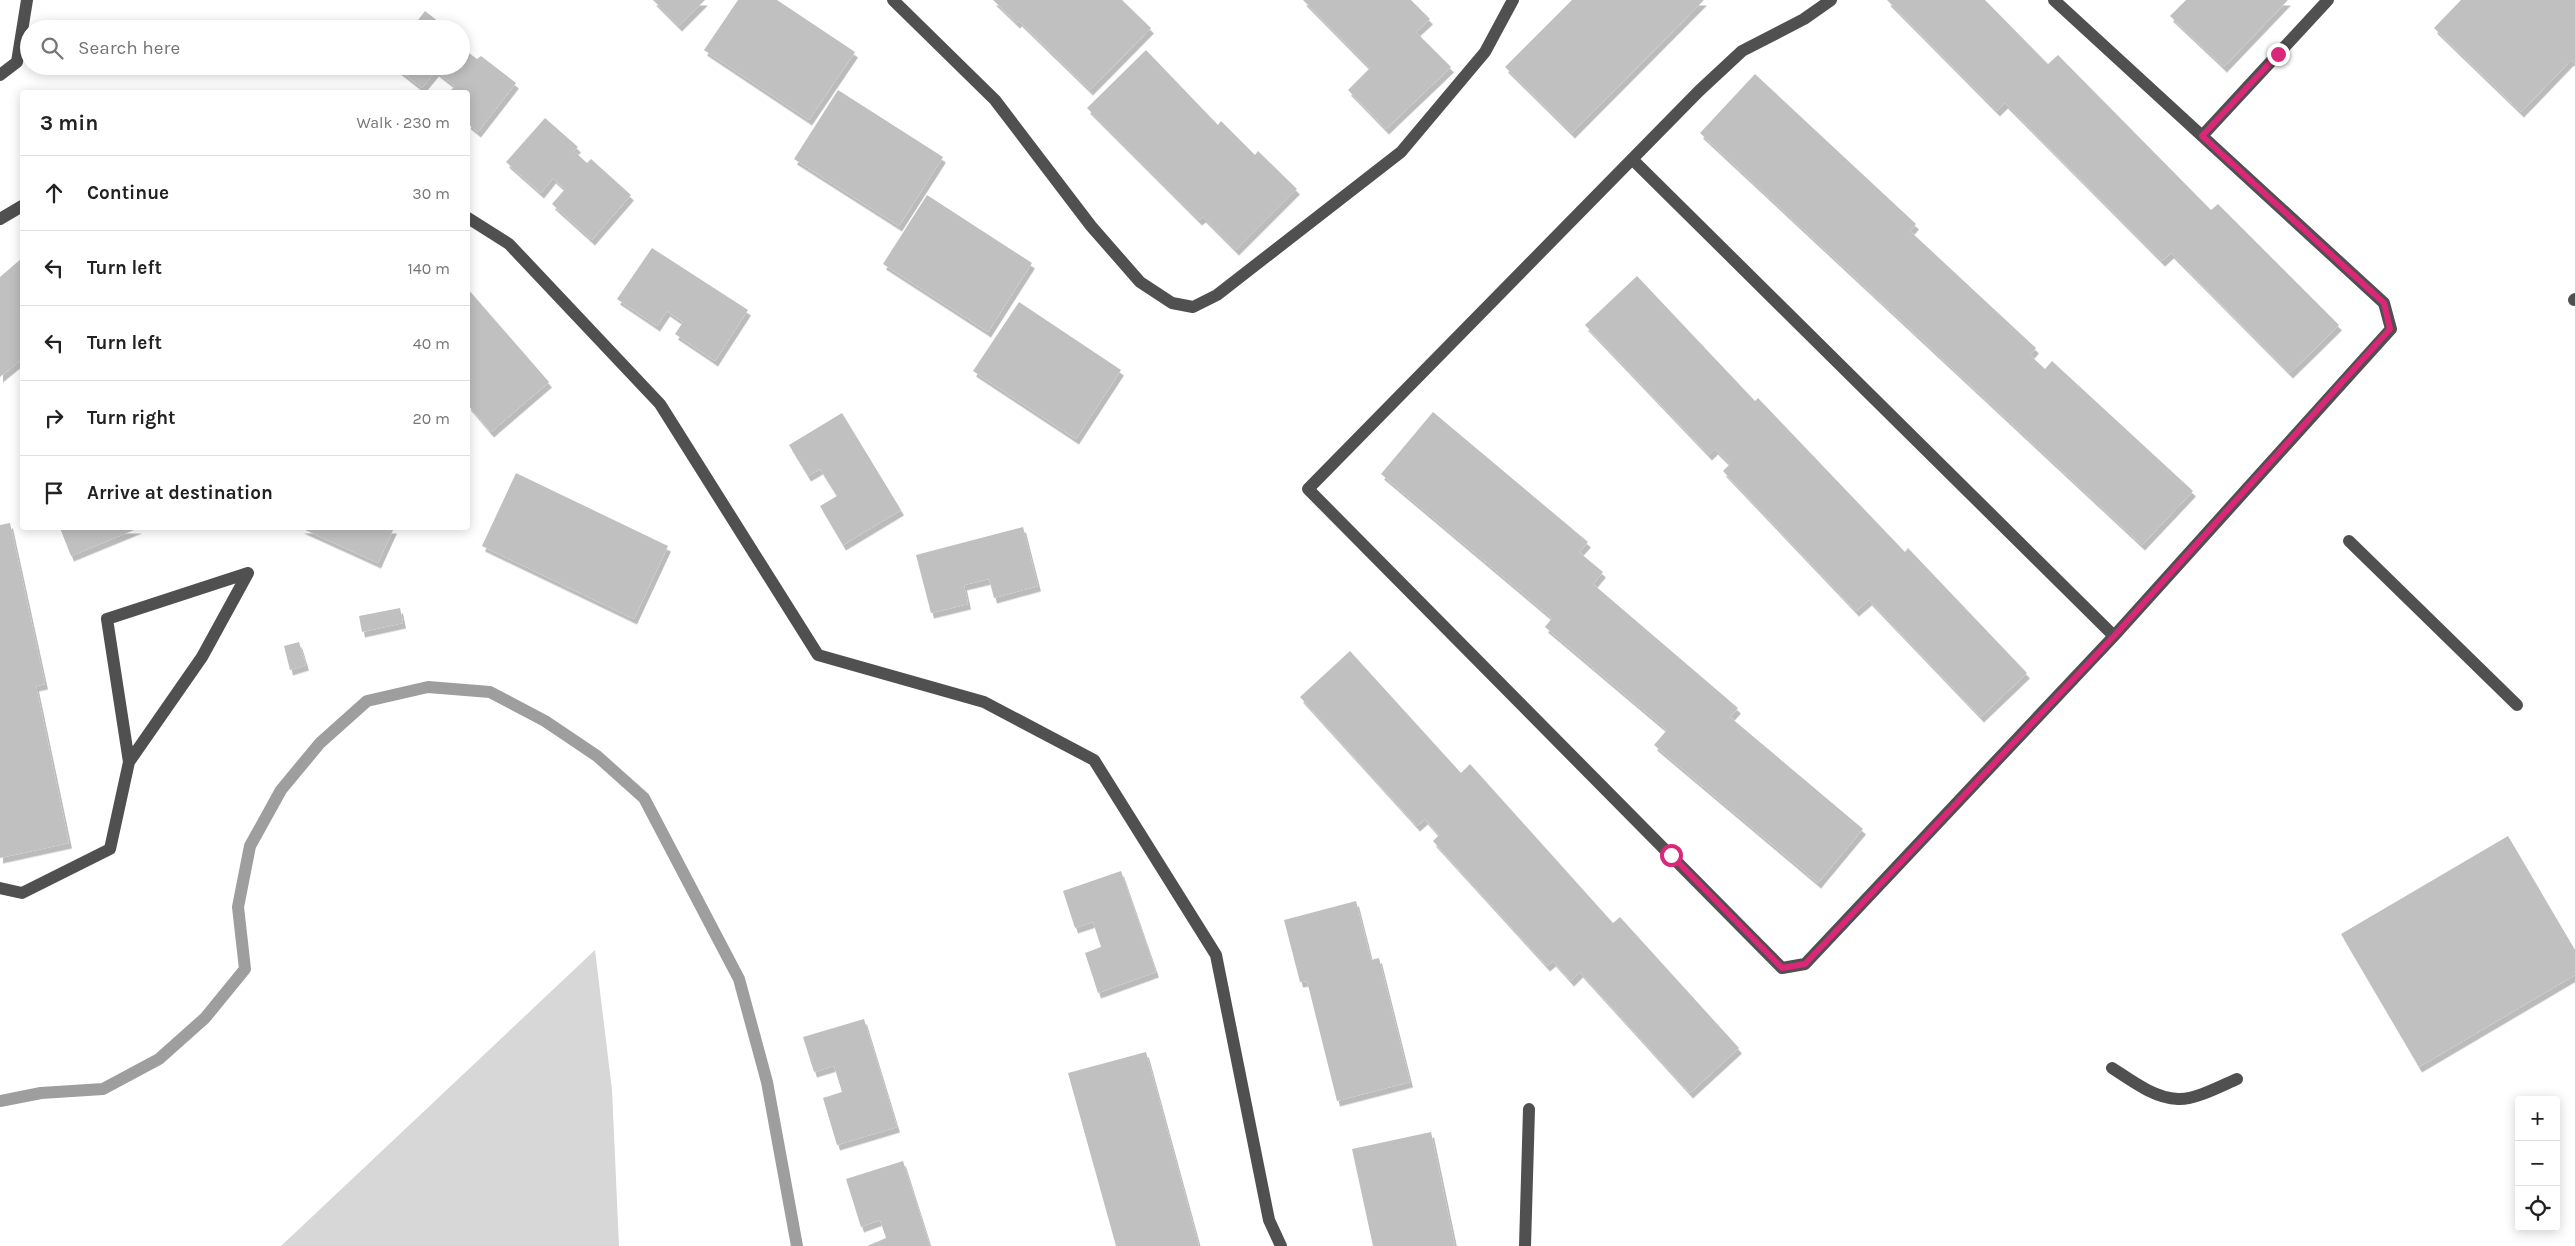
<!DOCTYPE html>
<meta charset="utf-8">
<style>
:root{--surface:#fff;--page:#f6f6f6;--text:#222;--muted:#767676;--line:#e0e0e0}
body{margin:0;font-family:Karla,sans-serif;background:var(--page);color:var(--text)}
.controls{position:absolute;right:15px;bottom:15px;display:grid;overflow:hidden;border-radius:5px;box-shadow:0 2px 12px #0003}
.controls button{width:45px;height:45px;display:grid;place-items:center;padding:0;border:0;border-bottom:1px solid var(--line);background:var(--surface);color:var(--text);font:25px sans-serif}
.stop{position:absolute;width:15px;height:15px;margin:-11px;border:4px solid #db2777;border-radius:50%;background:#fff}
.stop.end{background:#db2777;border-color:#fff;box-shadow:0 1px 5px #0008}
.list{margin:0;padding:0;list-style:none}
h2{display:flex;justify-content:space-between;align-items:center;height:65px;margin:0;padding:0 20px;font-size:21px}
h2 small{font-size:16px;font-weight:400;color:var(--muted)}
.list li{display:grid;grid-template-columns:32px 1fr auto;gap:15px;align-items:center;box-sizing:border-box;height:75px;padding:0 20px;border-top:1px solid var(--line)}
.list b{display:block;font-size:19px;white-space:nowrap}
.list em{font-size:16px;font-style:normal;color:var(--muted)}
.icon{flex:none;width:28px;height:28px;fill:none;stroke:currentColor;stroke-width:2;stroke-linecap:round;stroke-linejoin:round}
.map{position:relative;flex:none;width:2575px;height:1246px;overflow:hidden}
.search{position:absolute;background:var(--surface);box-shadow:0 2px 12px #0003;left:20px;top:20px;width:450px;height:55px;display:flex;align-items:center;gap:12px;box-sizing:border-box;padding:0 18px;border-radius:28px;color:var(--muted);font-size:19px}
.panel{position:absolute;background:var(--surface);box-shadow:0 2px 12px #0003;left:20px;top:90px;width:450px;height:440px;border-radius:5px}
.map>svg:first-child{display:block}
.green{fill:#d7d7d7}
.lines{fill:none;stroke-linecap:round;stroke-linejoin:round}
.stream{stroke:#9e9e9e;stroke-width:12}
.building{fill:#c0c0c0;filter:url(#shadow)}
.minor{stroke:#505050;stroke-width:12}
.route{stroke:#db2777;stroke-width:6}
</style>
<div class="map">
<svg width="2575" height="1246" viewBox="0 0 2575 1246">
<defs>
<filter id="shadow"><feDropShadow dx="3" dy="5.5" stdDeviation="0" flood-color="#0004"/></filter>
</defs>
<rect width="100%" height="100%" fill="#fff"/>
<!-- green -->
<path class="green" d="M595 950 612 1090 619 1246H281Z"/>
<g class="lines">
<!-- stream -->
<path class="stream" d="M0 1101 41 1093 103 1089 159 1059 205 1018 245 969 238 907 250 846 281 790 320 743 367 701 428 687 490 692 545 721 597 756 644 798 739 979 767 1082 797 1246"/>
</g>
<!-- building -->
<path class="building" d="M653 0H705L679 26Z
M738 0H777L855 52 809 120 704 50Z
M993 0H1122L1151 28 1090 90 1019 21 1017 23Z
M1303 0H1411L1430 19 1416 32 1451 67 1386 129 1348 90 1370 68Z
M1572 0H1704L1572 133 1505 67Z
M1887 0H1985L2048 64 2058 55 2211 210 2218 204 2339 325 2290 373 2171 253 2162 261 2005 103 1997 111Z
M2186 0H2288L2224 67 2170 16Z
M2461 0H2575V64L2571 60 2521 112 2434 28Z
M425 11 448 29H411Z
M461 47 477 59 481 56 516 83 478 132 468 124V92H449L455 86 436 71 422 88 394 66H461Z
M1146 50 1218 125 1221 121 1255 155 1258 151 1297 189 1236 250 1203 217 1199 220 1087 108Z
M1755 74 1916 224 1910 231 2036 348 2030 355 2045 369 2052 361 2193 491 2142 545 1700 133Z
M838 90 943 157 899 226 794 159Z
M545 118 578 147 574 151 587 163 591 159 631 195 592 240 552 204 565 189 553 178 541 193 506 162Z
M927 195 1032 263 988 332 883 264Z
M652 248 748 310 715 361 675 334 683 322 667 311 657 326 617 299Z
M22 258V359L0 377V277Z
M1637 276 1755 401 1758 398 1905 552 1908 548 2027 673 1981 717 1869 600 1856 611 1723 471 1730 464 1715 449 1709 455 1585 325Z
M468 289 549 382 491 432 468 405Z
M1019 302 1121 370 1076 439 973 371Z
M1433 412 1588 542 1579 552 1603 572 1593 584 1738 708 1730 717 1863 829 1818 883 1654 745 1667 730 1545 627 1552 618 1381 474Z
M842 413 901 510 843 545 820 506 837 496 820 469 808 476 789 445Z
M516 473 668 546 634 619 482 546Z
M10 523 45 684 36 686 69 843 0 858V525Z
M1023 527 1038 586 994 598 989 579 964 585 968 604 931 613 916 555Z
M60 528H139L71 556Z
M301 528H394L378 563Z
M400 608 403 623 362 632 359 616Z
M299 642 306 665 290 670 284 646Z
M1350 651 1461 773 1470 764 1613 923 1620 917 1739 1048 1690 1093 1580 972 1571 981 1553 961 1547 966 1433 841 1439 835 1425 819 1417 826 1300 697Z
M2508 836 2575 950V975L2419 1067 2341 934Z
M1121 871 1156 972 1098 993 1085 953 1101 947 1093 922 1075 928 1063 891Z
M1356 901 1371 960 1379 958 1410 1082 1337 1101 1307 981 1300 982 1284 920Z
M864 1019 897 1127 837 1145 823 1098 842 1092 834 1066 814 1072 803 1037Z
M1146 1052 1199 1246H1116L1068 1073Z
M1431 1132 1455 1246H1373L1352 1149Z
M903 1161 930 1246H867L886 1238 880 1220 861 1227 846 1179Z"/>
<g class="lines">
<!-- minor -->
<path class="minor" d="M893 0 995 100 1091 226 1140 282 1172 303 1193 307 1217 295 1401 152 1485 52 1513 0
M1831 0 1804 19 1742 51 1699 91 1308 489 1782 968 1805 964 2114 636 2391 329 2384 303 2054 0
M0 75 17 62 27 0
M2202 136 2328 0
M1632 159 2114 636
M468 218 509 244 660 404 818 655 984 702 1094 760 1216 955 1269 1220 1281 1246
M0 219 22 206
M2574 300 2575 299
M2349 541 2517 705
M129 762 202 657 248 573
M0 888 22 893 110 849 129 762 107 619 248 573
M2112 1068C2132 1081 2154 1098 2178 1099 2195 1100 2221 1086 2237 1079
M1525 1246 1529 1109"/>
</g>
<g class="lines">
<!-- route -->
<path class="route" d="M1671 855 1782 968 1805 964 2114 636 2390 329 2384 303 2202 136 2278 54"/>
</g>
</svg>
<div class="controls">
<button>+</button>
<button>−</button>
<button><svg class="icon" aria-label="locate" viewBox="0 0 24 24"><circle cx="12" cy="12" r="6"/><path d="M12 2v4M12 18v4M2 12h4M18 12h4"/></svg></button>
</div>
<div class="stop" style="left:1671px;top:855px"></div>
<div class="stop end" style="left:2278px;top:54px"></div>
<div class="search"><svg class="icon" aria-label="search" viewBox="0 0 24 24"><circle cx="10" cy="10" r="6"/><path d="M15 15l6 6"/></svg>Search here</div>
<section class="panel">
<h2>3 min<small>Walk · 230 m</small></h2>
<ul class="list">
<li><svg class="icon" aria-label="ahead" viewBox="0 0 24 24"><path d="M12 20V5M6 11l6-6 6 6"/></svg><div><b>Continue</b></div><em>30 m</em></li>
<li><svg class="icon" aria-label="left" viewBox="0 0 24 24"><path d="M17 20v-9H6M10 6l-5 5 5 5"/></svg><div><b>Turn left</b></div><em>140 m</em></li>
<li><svg class="icon" aria-label="left" viewBox="0 0 24 24"><path d="M17 20v-9H6M10 6l-5 5 5 5"/></svg><div><b>Turn left</b></div><em>40 m</em></li>
<li><svg class="icon" aria-label="right" viewBox="0 0 24 24"><path d="M7 20v-9h11M14 6l5 5-5 5"/></svg><div><b>Turn right</b></div><em>20 m</em></li>
<li><svg class="icon" aria-label="arrive" viewBox="0 0 24 24"><path d="M6 21V4h12l-3 4 3 4H6"/></svg><div><b>Arrive at destination</b></div></li>
</ul>
</section>
</div>
